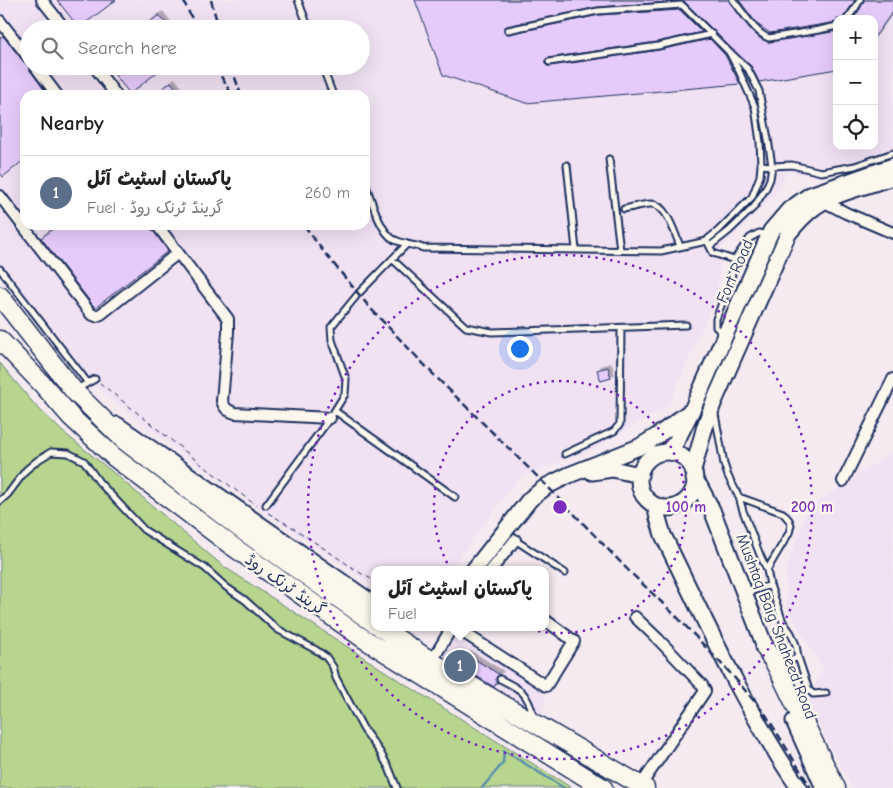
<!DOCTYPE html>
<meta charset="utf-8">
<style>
:root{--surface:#fff;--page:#f6f6f6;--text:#222;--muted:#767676;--line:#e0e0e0;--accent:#7c3aed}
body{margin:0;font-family:"Comic Neue","Playpen Sans Arabic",sans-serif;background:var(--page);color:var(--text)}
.controls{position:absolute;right:15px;top:15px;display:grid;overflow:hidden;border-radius:10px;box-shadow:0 5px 20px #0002}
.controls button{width:45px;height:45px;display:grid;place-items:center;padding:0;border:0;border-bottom:1px solid var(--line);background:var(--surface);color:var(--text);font:25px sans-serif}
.you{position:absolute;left:519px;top:348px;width:18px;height:18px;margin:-12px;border:4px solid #fff;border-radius:50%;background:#1a73e8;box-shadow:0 0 0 8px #1a73e833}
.badge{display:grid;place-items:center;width:32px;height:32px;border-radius:50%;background:var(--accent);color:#fff;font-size:16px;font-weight:700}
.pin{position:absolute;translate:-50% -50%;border:2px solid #fff;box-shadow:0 1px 5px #0006}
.popup{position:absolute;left:371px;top:566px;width:178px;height:65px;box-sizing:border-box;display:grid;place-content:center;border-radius:10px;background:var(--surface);filter:drop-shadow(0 1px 4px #0005);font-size:16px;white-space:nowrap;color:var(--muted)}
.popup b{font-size:19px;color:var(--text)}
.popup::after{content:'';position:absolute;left:50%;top:100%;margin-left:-10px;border:10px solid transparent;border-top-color:var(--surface)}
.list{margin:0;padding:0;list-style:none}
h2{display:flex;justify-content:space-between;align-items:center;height:65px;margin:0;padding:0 20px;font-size:21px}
h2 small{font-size:16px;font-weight:400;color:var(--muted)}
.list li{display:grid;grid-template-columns:32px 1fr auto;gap:15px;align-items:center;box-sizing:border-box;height:75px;padding:0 20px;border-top:1px solid var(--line)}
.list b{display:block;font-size:19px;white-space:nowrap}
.list p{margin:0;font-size:16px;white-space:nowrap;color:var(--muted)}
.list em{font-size:16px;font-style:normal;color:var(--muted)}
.icon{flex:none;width:28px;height:28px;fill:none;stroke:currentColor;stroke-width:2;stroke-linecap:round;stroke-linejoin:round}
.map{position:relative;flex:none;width:893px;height:788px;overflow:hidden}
.search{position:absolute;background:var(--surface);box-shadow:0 5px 20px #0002;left:20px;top:20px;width:350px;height:55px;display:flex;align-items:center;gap:12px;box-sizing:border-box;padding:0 18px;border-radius:28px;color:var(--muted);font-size:19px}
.panel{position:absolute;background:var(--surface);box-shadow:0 5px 20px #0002;left:20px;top:90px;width:350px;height:140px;border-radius:15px}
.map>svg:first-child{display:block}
.built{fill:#f0e1f3;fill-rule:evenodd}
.green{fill:#b7d58e;stroke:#698276}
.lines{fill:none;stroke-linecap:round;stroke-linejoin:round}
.stream{stroke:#5990ac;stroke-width:2.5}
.building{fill:#e5cbfb;stroke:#1b2f5e;filter:url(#shadow)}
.lane-casing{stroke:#1b2f5e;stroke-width:9}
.street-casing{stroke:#1b2f5e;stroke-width:14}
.primary-casing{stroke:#1b2f5e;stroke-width:19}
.highway-casing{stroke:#1b2f5e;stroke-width:21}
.path{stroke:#1b2f5e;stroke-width:1;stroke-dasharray:5 4;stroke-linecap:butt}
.lane{stroke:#fbf7ec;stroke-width:5}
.street{stroke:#fbf7ec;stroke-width:10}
.primary{stroke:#fbf7ec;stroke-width:15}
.highway{stroke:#fbf7ec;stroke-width:18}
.rail{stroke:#1b2f5e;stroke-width:2.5;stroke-dasharray:8 4;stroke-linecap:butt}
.ring{fill:none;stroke:#7b2cbf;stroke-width:2.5;stroke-dasharray:2.5 5}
.labels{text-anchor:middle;stroke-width:5;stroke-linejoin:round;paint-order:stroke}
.street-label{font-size:16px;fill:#1b2f5e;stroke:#fbf7ec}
.centre{fill:#7b2cbf;stroke:#fbf7ec;stroke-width:2.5}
.ring-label{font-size:15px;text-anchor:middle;font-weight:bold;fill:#7b2cbf;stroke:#fbf7ec;stroke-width:5;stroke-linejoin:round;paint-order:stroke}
</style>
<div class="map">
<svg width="893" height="788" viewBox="0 0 893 788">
<defs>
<filter id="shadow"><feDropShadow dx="3.5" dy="-3.5" stdDeviation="0" flood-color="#0004"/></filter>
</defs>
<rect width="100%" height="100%" fill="#f4eaf0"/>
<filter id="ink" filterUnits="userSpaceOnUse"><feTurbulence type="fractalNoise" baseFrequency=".02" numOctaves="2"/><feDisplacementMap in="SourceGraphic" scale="10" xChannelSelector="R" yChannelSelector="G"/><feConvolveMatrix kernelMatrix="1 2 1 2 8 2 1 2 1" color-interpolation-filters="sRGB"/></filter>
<g filter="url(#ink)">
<!-- built -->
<path class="built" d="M0 0H893V150L819 178 787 171 776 193 721 248 717 294 668 406 591 450 519 477 449 570H375V587L248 500 177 450 111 399 77 369 0 269ZM837 19H874V146H837ZM29 29H361V66H29ZM25 95H365V225H25Z
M893 452V788H852L807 701 824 669 788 610 786 570 808 509Z
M459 634 539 684 545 698 542 717 443 657Z"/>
<!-- green -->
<path class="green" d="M0 363 34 404 63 432 115 474 223 566 400 681 572 788H0Z"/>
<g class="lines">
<!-- stream -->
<path class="stream" d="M482 788 503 763 504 751 511 755 564 788"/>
</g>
<!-- building -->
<path class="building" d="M57 0H116L79 28Z
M415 0H729L730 3 751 30 761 39 768 42 820 34 837 31V69L759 82 751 66 733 50 684 1 598 7 507 26 504 28V31L506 34H509L599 15 680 10 702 32 657 42 548 58 545 60V63L547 66H550L659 50 710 39 725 55 740 84 526 103 443 75Z
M739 0H855L843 19H837V22L770 33 757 24Z
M864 0H893V11L874 38V19H853L860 9Z
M159 15 170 29H141Z
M3 36 24 62 28 65 30 70 48 95H25V159L3 177 0 173V38Z
M108 66H165L130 94Z
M171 82 181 95H155Z
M58 225H150L152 229 168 251 95 308 41 238Z
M608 367 611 378 601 381 597 370Z
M468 655 500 675 496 678 497 682 494 687 460 666 468 660Z"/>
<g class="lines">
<!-- lane casing -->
<g class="lane-casing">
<path id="lane" d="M298 0 309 29
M733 0C742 11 756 34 769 38L819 30 837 26
M847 19 856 7 860 0
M508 30 598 11 682 5 729 52 739 71 755 107 760 142 761 165 760 176 752 197 718 231 708 239 707 241 713 253 734 260
M549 62 658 46 712 34
M322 66 333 95
M609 159 620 250
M567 165 576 250
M761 165 772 166 792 165 821 172 855 166 893 153
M365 183C371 198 379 230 393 239 402 244 414 245 423 248L661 251 707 241
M624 209C632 208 645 203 652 204 667 205 675 234 680 246
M710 246 729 231 754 207 766 188 770 179 772 166 768 139 759 91 748 69 732 54
M392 259 466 327 492 332 686 325
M0 269 88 383
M723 334 716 327V319L731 279 734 260 750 238 759 233 768 235
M77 389 95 379
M335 411 455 497
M715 414 724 464 728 476 739 497 743 511 760 555 767 570 770 585 783 622 791 633 796 645 798 657 809 690 813 694 826 693
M565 454 614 431 620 424 621 328
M739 497 783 513 789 520 791 525 789 533 767 570
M0 501 8 494 26 470 38 460 51 452 68 453 84 461 99 482 144 530 205 568 226 587 245 600 277 629 316 650 326 657 333 667 336 678 364 730 380 752 389 768 397 788
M266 505 330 418 345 394 346 379 332 340 331 327 358 294 407 244
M515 540 565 573
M747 593 770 585
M781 665 798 657
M448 669 454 662 464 658
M500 679C522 690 527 692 534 717"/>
</g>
<!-- street casing -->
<g class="street-casing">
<path id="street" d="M42 0 65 29
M0 21 29 58
M35 66 57 95
M94 66 116 95
M0 196 91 314 96 316 101 314 178 253
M821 200 846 213 893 233
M157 225 228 319V332L222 401C225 409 227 410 235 413L330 418
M843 481 893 379
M491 570 515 540
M635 617 658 639 702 685 705 691 641 785
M455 627 546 686 574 641 545 620
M432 661 452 627"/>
</g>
<!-- primary casing -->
<g class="primary-casing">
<path id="primary" d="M117 425 375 605
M667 452 676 442 692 410 771 231 789 210 810 195 893 166
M639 480a28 28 0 1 1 56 0a28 28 0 1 1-56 0Z
M693 470 705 426 713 404 788 234C796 224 805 214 816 206 835 193 870 185 893 177
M592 472 612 469 640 475
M694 479 700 487 712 510 769 657
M655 505 658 518 663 535C705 621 745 709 799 788
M474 570 530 499 547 486 569 475 639 447 657 436 688 413
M794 721 824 788"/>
</g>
<!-- highway casing -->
<g class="highway-casing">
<path id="highway" d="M0 296 74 391 125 441 246 533 375 624
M0 340 44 386 71 417 114 457 232 546 361 637 603 788
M380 627 446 671 645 788
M765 647 777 667 836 788"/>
</g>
<!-- path -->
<path class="path" d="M100 383 201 464 258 507
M268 513 292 527 362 574 375 581"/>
<!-- lane -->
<use href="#lane" class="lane"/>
<!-- street -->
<use href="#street" class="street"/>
<!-- primary -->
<use href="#primary" class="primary"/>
<!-- highway -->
<use href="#highway" class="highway"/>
<!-- rail -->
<path class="rail" d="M183 0 197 29
M211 0 219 29
M215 66 232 95
M231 66 241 95
M304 225 323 251 371 309 435 376 547 486 629 571 678 618 733 676 766 715 811 788"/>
</g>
</g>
<!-- distance rings -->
<g class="ring">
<circle cx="560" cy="507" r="126"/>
<circle cx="560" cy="507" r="252"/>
</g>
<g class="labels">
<!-- street labels -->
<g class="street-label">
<text transform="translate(734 271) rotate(-66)" y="6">Fort Road</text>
<text transform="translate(286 584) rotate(35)" y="6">گرینڈ ٹرنک روڈ</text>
<text transform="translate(777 626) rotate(69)" y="6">Mushtaq Baig Shaheed Road</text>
</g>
</g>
<circle cx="560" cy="507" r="8" class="centre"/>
<g class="ring-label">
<text x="686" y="512">100 m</text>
<text x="812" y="512">200 m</text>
</g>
</svg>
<div class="controls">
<button>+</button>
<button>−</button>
<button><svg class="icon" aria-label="locate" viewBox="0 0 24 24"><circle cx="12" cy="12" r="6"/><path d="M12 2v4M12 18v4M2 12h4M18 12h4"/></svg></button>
</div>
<div class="you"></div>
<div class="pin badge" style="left:460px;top:666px;background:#5c6f8a">1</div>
<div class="popup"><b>پاکستان اسٹیٹ آئل</b>Fuel</div>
<div class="search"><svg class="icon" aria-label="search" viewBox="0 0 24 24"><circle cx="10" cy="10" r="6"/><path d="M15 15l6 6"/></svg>Search here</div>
<section class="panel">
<h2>Nearby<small></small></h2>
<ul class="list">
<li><span class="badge" style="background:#5c6f8a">1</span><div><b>پاکستان اسٹیٹ آئل</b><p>Fuel · گرینڈ ٹرنک روڈ</p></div><em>260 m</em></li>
</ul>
</section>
</div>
